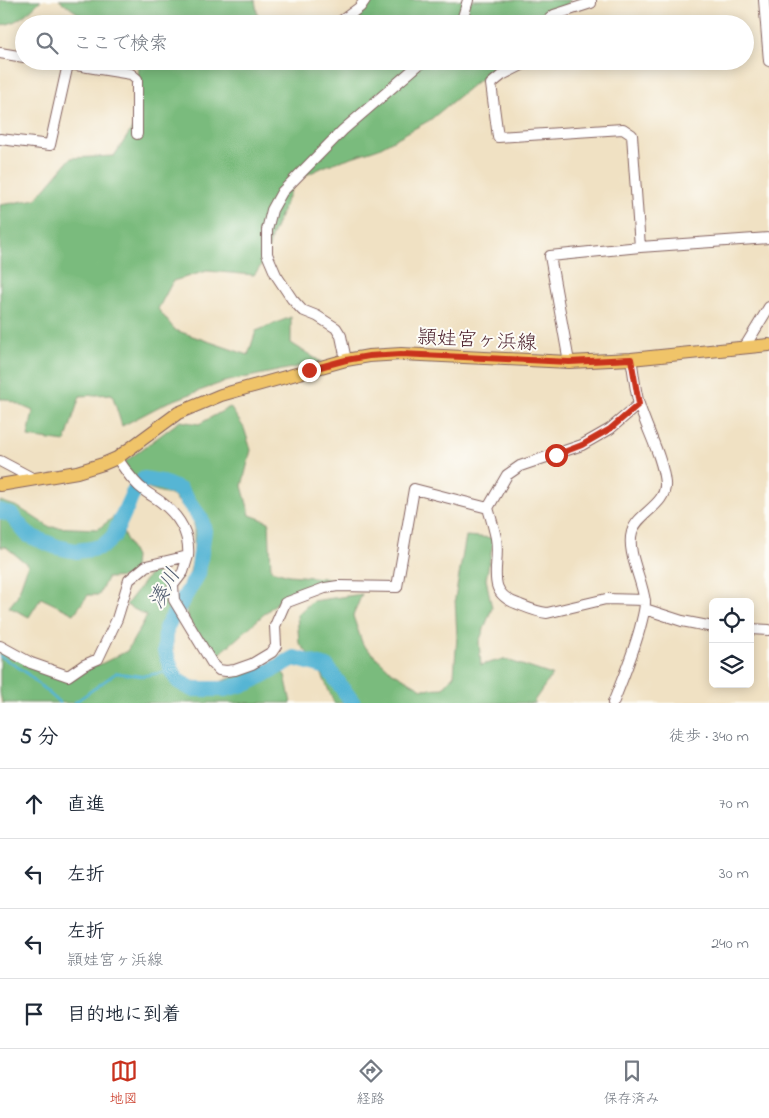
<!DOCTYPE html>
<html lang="ja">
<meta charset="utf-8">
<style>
:root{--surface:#fff;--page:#f2f2f3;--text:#1f2937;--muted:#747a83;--line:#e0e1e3;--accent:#c8321e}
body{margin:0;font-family:"Indie Flower","Klee One",sans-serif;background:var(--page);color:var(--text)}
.controls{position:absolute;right:15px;bottom:15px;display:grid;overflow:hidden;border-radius:8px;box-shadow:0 2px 12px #0003}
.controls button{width:45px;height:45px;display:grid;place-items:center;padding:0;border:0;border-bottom:1px solid var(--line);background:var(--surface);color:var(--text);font:25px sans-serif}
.stop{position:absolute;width:15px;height:15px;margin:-11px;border:4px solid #c8321e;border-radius:50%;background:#fff}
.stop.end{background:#c8321e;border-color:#fff;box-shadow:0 1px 5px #0008}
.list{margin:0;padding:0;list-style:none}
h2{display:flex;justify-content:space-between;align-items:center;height:65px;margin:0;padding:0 20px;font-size:21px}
h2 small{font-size:16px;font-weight:400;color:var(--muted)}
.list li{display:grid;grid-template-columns:32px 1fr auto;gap:15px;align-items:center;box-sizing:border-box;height:70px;padding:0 20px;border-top:1px solid var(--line)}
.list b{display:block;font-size:19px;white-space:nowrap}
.list p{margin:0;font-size:16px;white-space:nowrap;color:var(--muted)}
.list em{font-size:16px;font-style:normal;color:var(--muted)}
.icon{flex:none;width:28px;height:28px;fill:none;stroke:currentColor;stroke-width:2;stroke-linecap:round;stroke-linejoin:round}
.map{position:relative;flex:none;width:769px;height:703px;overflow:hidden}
.search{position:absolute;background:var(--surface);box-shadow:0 2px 12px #0003;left:15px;right:15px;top:15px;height:55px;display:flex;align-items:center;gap:12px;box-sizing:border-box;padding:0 18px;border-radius:28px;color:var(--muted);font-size:19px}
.sheet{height:345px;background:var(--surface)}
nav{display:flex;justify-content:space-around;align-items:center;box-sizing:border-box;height:70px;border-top:1px solid var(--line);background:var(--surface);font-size:14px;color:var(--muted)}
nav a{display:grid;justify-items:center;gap:2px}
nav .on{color:var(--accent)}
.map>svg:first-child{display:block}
.forest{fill:#7abb7d;stroke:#626d54}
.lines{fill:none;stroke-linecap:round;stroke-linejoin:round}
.stream{stroke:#56b5d4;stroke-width:2.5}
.river{stroke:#56b5d4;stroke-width:16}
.minor-casing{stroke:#846360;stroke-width:12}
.major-casing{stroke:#846360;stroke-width:14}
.minor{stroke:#fff;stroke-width:10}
.major{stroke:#f0c469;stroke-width:12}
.route{stroke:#c8321e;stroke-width:6}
.labels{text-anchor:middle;stroke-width:4;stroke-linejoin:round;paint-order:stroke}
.street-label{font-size:20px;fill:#4a1f2b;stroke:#fdfcf7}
.water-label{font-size:21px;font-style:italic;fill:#4f5b6f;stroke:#fdfcf7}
</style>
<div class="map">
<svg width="769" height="703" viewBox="0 0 769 703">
<rect width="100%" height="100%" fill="#fdfcf7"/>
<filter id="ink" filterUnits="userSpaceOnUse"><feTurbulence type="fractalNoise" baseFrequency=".02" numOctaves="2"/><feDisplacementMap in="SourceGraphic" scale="10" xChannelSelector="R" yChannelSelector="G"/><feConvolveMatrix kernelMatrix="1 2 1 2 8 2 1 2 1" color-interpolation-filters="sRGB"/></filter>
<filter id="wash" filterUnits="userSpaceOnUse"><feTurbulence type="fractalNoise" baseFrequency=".0096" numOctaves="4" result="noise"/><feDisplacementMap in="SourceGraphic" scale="20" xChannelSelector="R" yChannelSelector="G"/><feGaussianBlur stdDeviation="1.12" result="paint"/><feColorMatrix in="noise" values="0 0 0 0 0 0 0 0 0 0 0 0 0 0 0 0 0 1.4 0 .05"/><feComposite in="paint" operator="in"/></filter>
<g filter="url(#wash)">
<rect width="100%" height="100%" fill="#f0e1c3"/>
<!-- forest -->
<path class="forest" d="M0 0H41C30 11 16 25 0 25Z
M59 0H255L259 24H93Z
M371 0H571L549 24H352Z
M139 61H508L475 83 430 120 379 148 328 165 295 180 271 238 267 258 254 275 207 271 173 281 158 309 175 330 248 355 256 331 291 317V343L321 362 224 382 166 403 122 426 112 394 80 396 65 442 28 437 33 411 6 399H0V205L36 199 71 158 114 156 136 123Z
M230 407 244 428 251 450 242 486 250 515 269 522 271 570 289 575 348 580 281 599 214 659 189 621 184 595 194 556V518L173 496 142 486 118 467 180 421 199 424Z
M0 501 18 507 49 527 98 529 115 516 135 557 133 577 107 578 99 595H88L74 614 41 598 29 617 9 607 17 597 28 565 6 547H0Z
M466 536 494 538 486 579 492 608 479 642 481 665 504 659 552 675 534 701 535 703H334L318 665 299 643 297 615 312 601 362 594 353 616 363 645 391 671 422 689 443 688 454 675 457 637 455 598Z
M153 570 172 586 173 649 178 680 217 683 271 663 285 675 291 703H2L0 693V651L58 675 101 664 127 651 147 616 126 605Z"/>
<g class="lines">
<!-- stream -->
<path class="stream" d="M0 656 24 671 60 703
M74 703 116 673 142 676 172 671"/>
<!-- river -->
<path class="river" d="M0 511 11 515 28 535 42 541 57 547 76 551 92 549 103 546 113 537 133 493 144 479 161 482 180 490 201 519 204 531 198 574 166 628 165 651 172 671 178 681 192 689H225L248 683 294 658 327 667 353 703"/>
</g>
</g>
<g filter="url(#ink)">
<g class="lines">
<!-- minor casing -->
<g class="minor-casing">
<path id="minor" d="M764 0 769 61
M337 24 360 7 365 0
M461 24 468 0
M547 24V21L554 15 591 3V0
M0 53 24 57
M51 61 131 74 137 79V134
M530 61 502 75 491 84 498 137 623 129 632 135 640 247
M0 139 50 145 68 64
M744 348 769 307
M346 360 341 336 336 328 317 316 302 310 292 299 276 275 267 254V230L272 210 282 192 343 130 423 61
M569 362 550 256 640 247 769 238
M639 404 610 429 582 445 520 466 507 475 488 508C491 518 494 528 496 538 501 566 483 592 518 604 528 608 537 612 547 613L606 599 645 600
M0 461 34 479
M188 556 183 572 173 585 174 600 212 663 219 670 226 671 235 670 252 664 272 652 276 646 275 626 285 603 325 588 338 586 397 587 414 489 488 508
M645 609 682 621 713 627
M750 629 769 630
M0 646 31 663 68 676 84 665 98 659 117 619 129 580 146 566 188 556C190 533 179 516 161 502 156 498 150 495 145 491 133 483 125 469 117 458
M613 703C623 678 633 654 640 628 642 619 645 611 645 602 643 581 626 552 632 532 637 513 667 505 665 483 662 455 647 431 639 404 635 390 634 374 631 359"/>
</g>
<!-- major casing -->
<g class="major-casing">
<path id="major" d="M0 485 77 472 103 464 117 458 178 413 221 395 346 360 369 356 401 354 569 362 631 359 769 345"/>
</g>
<!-- minor -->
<use href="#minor" class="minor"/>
<!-- major -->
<use href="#major" class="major"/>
</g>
</g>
<g class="lines" filter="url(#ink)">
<!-- route -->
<path class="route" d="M309 370 346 360 369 356 401 354 569 362 631 359 639 404 610 429 582 445 556 455"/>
</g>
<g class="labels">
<!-- street labels -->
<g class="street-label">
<text transform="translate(477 339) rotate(3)" y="7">頴娃宮ヶ浜線</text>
</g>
<!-- water labels -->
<g class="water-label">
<text transform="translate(164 588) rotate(-61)" y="7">湊川</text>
</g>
</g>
</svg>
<div class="controls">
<button><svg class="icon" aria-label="locate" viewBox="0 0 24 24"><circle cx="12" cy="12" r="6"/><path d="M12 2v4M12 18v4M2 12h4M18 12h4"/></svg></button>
<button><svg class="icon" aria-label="layers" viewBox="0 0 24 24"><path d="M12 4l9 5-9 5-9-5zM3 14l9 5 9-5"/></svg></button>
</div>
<div class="stop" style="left:556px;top:455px"></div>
<div class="stop end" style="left:309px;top:370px"></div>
<div class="search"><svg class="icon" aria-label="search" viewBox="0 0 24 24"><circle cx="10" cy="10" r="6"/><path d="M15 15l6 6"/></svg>ここで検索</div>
</div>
<section class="sheet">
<h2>5 分<small>徒歩 · 340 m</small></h2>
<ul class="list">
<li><svg class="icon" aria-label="ahead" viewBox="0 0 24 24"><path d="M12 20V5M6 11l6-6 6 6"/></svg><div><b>直進</b></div><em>70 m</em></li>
<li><svg class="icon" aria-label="left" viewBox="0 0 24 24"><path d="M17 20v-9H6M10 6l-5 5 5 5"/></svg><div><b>左折</b></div><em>30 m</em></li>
<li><svg class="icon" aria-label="left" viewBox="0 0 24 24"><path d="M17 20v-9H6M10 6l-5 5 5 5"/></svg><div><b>左折</b><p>頴娃宮ヶ浜線</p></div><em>240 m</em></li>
<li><svg class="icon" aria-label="arrive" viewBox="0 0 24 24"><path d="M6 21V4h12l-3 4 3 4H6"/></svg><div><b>目的地に到着</b></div></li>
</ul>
</section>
<nav>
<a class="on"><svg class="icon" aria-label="map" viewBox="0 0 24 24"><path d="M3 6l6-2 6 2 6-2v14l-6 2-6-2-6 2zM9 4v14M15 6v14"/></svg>地図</a>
<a><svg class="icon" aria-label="directions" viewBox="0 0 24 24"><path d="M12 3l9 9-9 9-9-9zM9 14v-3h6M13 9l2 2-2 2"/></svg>経路</a>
<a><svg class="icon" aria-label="saved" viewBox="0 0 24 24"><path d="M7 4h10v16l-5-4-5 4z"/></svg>保存済み</a>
</nav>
